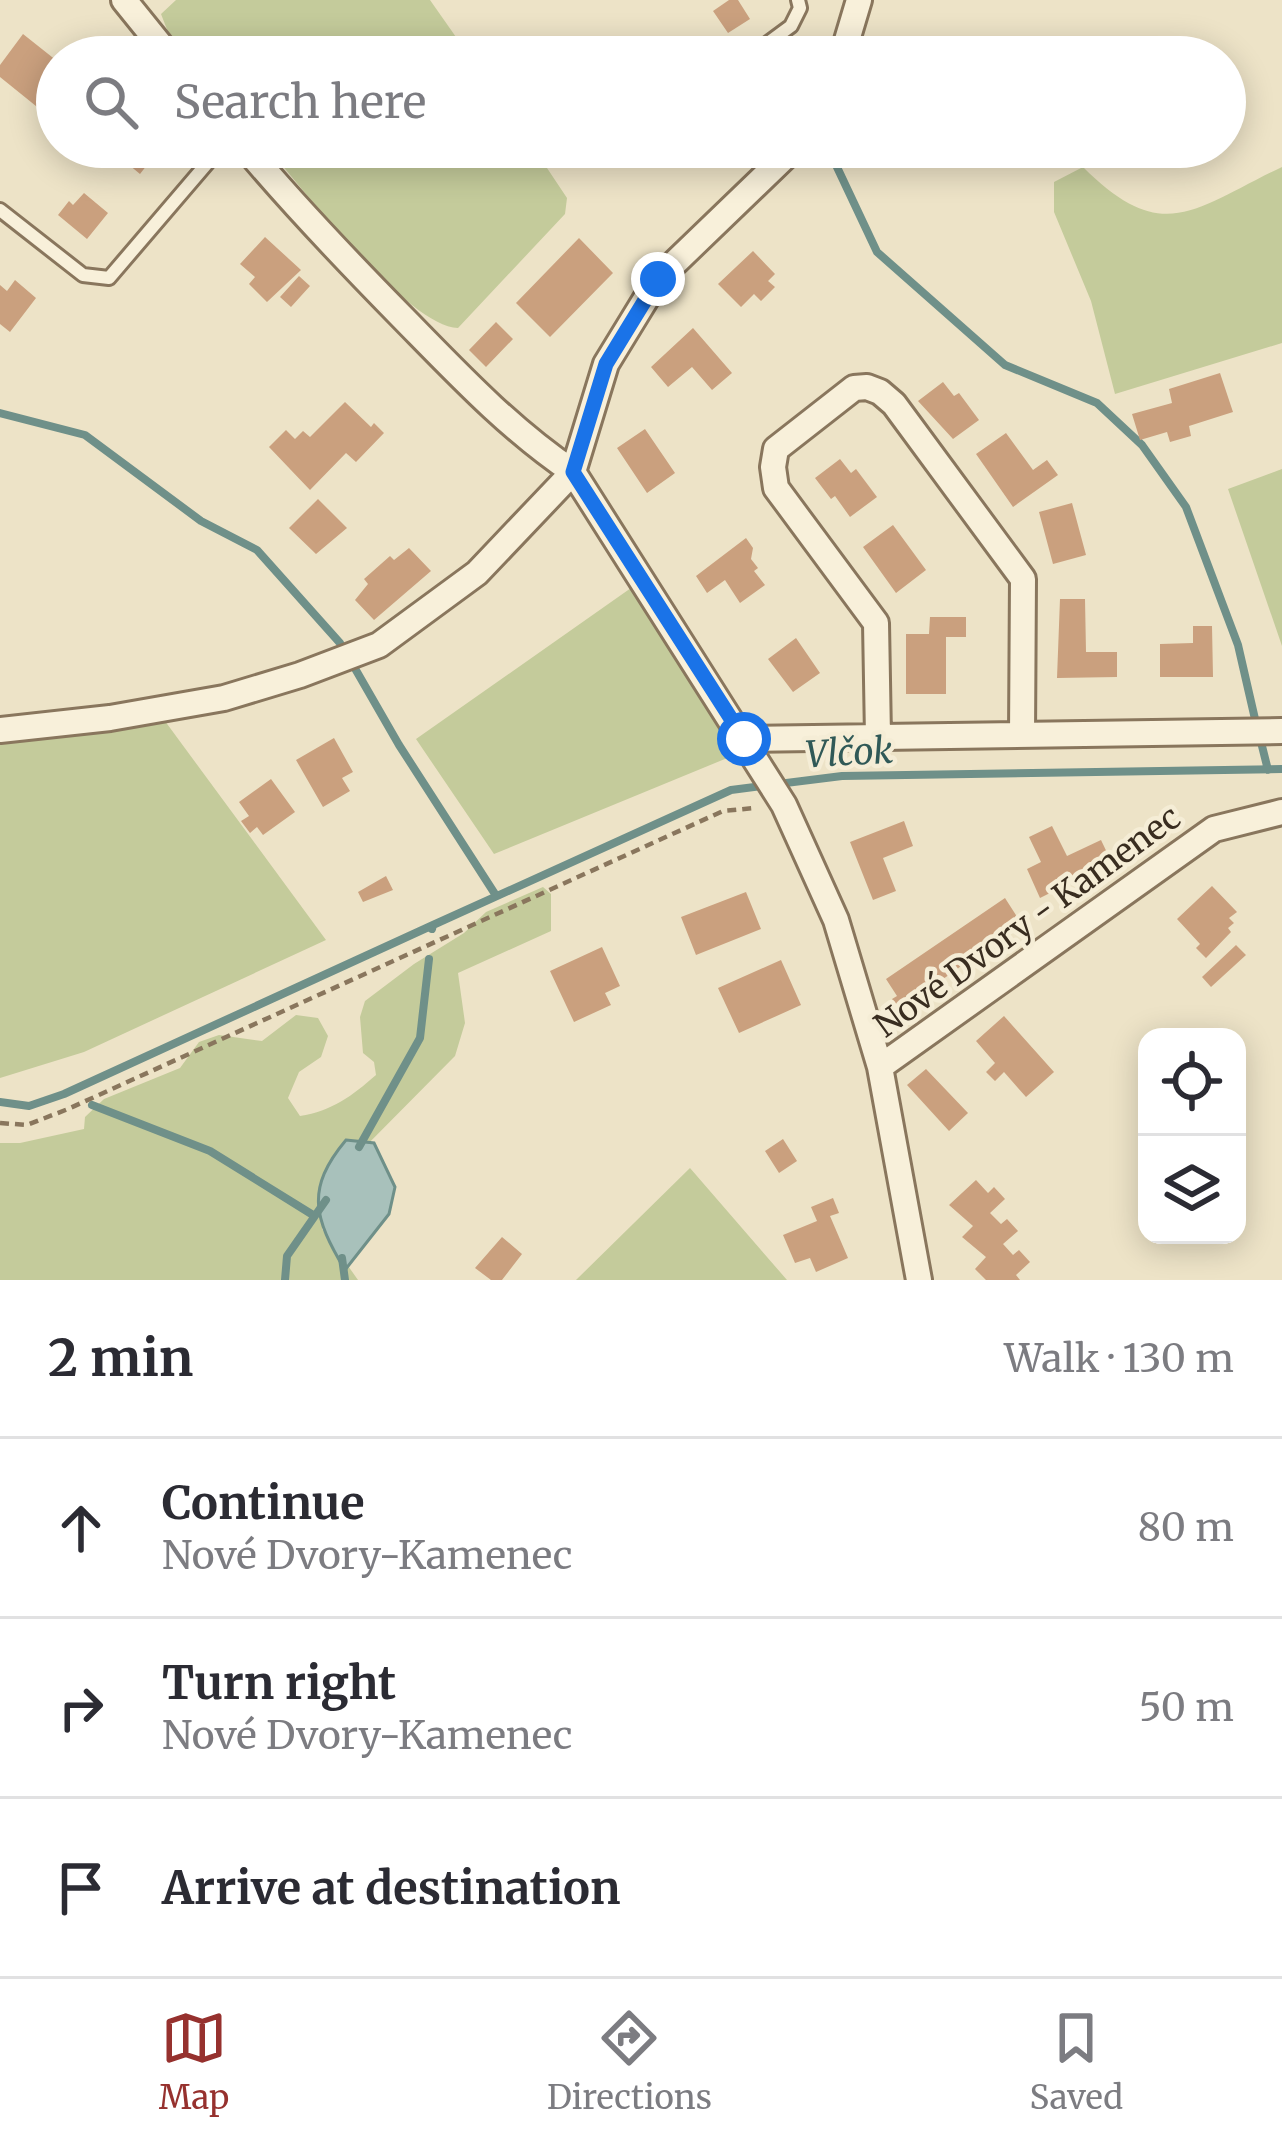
<!DOCTYPE html>
<meta charset="utf-8">
<style>
:root{--surface:#fff;--page:#f7f7f7;--text:#2b2b33;--muted:#7c7c81;--line:#e1e1e2;--accent:#96312e}
body{margin:0;font-family:Merriweather,serif;background:var(--page);color:var(--text)}
.controls{position:absolute;right:36px;bottom:36px;display:grid;overflow:hidden;border-radius:24px;box-shadow:0 6px 30px #0003}
.controls button{width:108px;height:108px;display:grid;place-items:center;padding:0;border:0;border-bottom:3px solid var(--line);background:var(--surface);color:var(--text);font:60px sans-serif}
.stop{position:absolute;width:36px;height:36px;margin:-27px;border:9px solid #1a73e8;border-radius:50%;background:#fff}
.stop.end{background:#1a73e8;border-color:#fff;box-shadow:0 3px 12px #0008}
.list{margin:0;padding:0;list-style:none}
h2{display:flex;justify-content:space-between;align-items:center;height:156px;margin:0;padding:0 48px;font-size:51px}
h2 small{font-size:39px;font-weight:400;color:var(--muted)}
.list li{display:grid;grid-template-columns:78px 1fr auto;gap:36px;align-items:center;box-sizing:border-box;height:180px;padding:0 48px;border-top:3px solid var(--line)}
.list b{display:block;font-size:45px;white-space:nowrap}
.list p{margin:0;font-size:39px;white-space:nowrap;color:var(--muted)}
.list em{font-size:39px;font-style:normal;color:var(--muted)}
.icon{flex:none;width:66px;height:66px;fill:none;stroke:currentColor;stroke-width:2;stroke-linecap:round;stroke-linejoin:round}
.map{position:relative;flex:none;width:1282px;height:1280px;overflow:hidden}
.search{position:absolute;background:var(--surface);box-shadow:0 6px 30px #0003;left:36px;right:36px;top:36px;height:132px;display:flex;align-items:center;gap:30px;box-sizing:border-box;padding:0 42px;border-radius:66px;color:var(--muted);font-size:45px}
.sheet{height:696px;background:var(--surface)}
nav{display:flex;justify-content:space-around;align-items:center;box-sizing:border-box;height:168px;border-top:3px solid var(--line);background:var(--surface);font-size:33px;color:var(--muted)}
nav a{display:grid;justify-items:center;gap:6px}
nav .on{color:var(--accent)}
.map>svg:first-child{display:block}
.green{fill:#c4cb9b}
.water{fill:#a8c1bb;stroke:#6f9089;stroke-width:3}
.lines{fill:none;stroke-linecap:round;stroke-linejoin:round}
.stream{stroke:#6f9089;stroke-width:8}
.building{fill:#caa07e}
.lane-casing{stroke:#89765d;stroke-width:18}
.street-casing{stroke:#89765d;stroke-width:30}
.path{stroke:#89765d;stroke-width:4.5;stroke-dasharray:9 6;stroke-linecap:butt}
.lane{stroke:#f8f0da;stroke-width:12}
.street{stroke:#f8f0da;stroke-width:24}
.route{stroke:#1a73e8;stroke-width:15}
.labels{text-anchor:middle;stroke-width:9;stroke-linejoin:round;paint-order:stroke}
.street-label{font-size:33px;fill:#392d20;stroke:#f5edd6}
.water-label{font-size:36px;font-style:italic;fill:#305957;stroke:#f5edd6}
</style>
<div class="map">
<svg width="1282" height="1280" viewBox="0 0 1282 1280">
<rect width="100%" height="100%" fill="#ede3c7"/>
<!-- green -->
<path class="green" d="M176 0H430L470 57H189L168 32 161 14Z
M267 147H533L567 198 565 214 458 328C407 326 303 189 267 147Z
M1083 167C1163 247 1194 209 1282 167V343L1115 394 1091 301 1054 212V182Z
M1282 469V646L1228 489Z
M631 588 737 754 494 854 416 739Z
M162 717 326 940 84 1052 0 1078V739Z
M543 887 551 894V931L458 973 465 1023 455 1056 356 1156 322 1229 358 1280H0V1143H20L84 1129 85 1117 104 1099 180 1068 199 1042 219 1035 262 1041 296 1015 318 1018 328 1036 321 1057 299 1072 288 1098 300 1116C332 1111 352 1096 376 1075L374 1062 363 1053 360 1017 365 1001 414 964 464 933 486 912Z
M690 1168 787 1280H576Z"/>
<!-- water -->
<path class="water" d="M346 1140 374 1143 395 1187 389 1214 345 1270C314 1218 305 1189 346 1140Z"/>
<g class="lines">
<!-- stream -->
<path class="stream" d="M836 165 877 252 1005 365 1097 403 1142 445 1186 507 1238 645 1255 719
M0 413 85 435 201 521 257 550 340 643
M353 665 399 745 495 894
M1260 738 1268 770
M432 929 433 925 731 790 842 776 1282 769
M0 1102 29 1106 64 1094 433 925
M92 1105 210 1151 313 1215
M359 1147 420 1038 429 959
M342 1258 345 1280
M285 1280 287 1256 326 1200"/>
</g>
<!-- building -->
<path class="building" d="M729 0H738L750 19 728 33 713 11Z
M23 34 57 61V123L0 77V65Z
M113 147H161L140 174 111 150Z
M84 193 108 213 87 239 58 215 69 201 73 205Z
M265 237 301 270 267 302 249 284 255 277 240 264Z
M579 238 613 273 550 337 516 303Z
M753 251 775 274 768 281 775 287 761 301 754 294 741 307 718 284Z
M299 276 310 286 291 307 280 297Z
M15 280 36 298 10 332 0 324V285L7 291Z
M496 322 513 339 486 367 469 350Z
M693 328 732 373 712 390 692 367 668 387 651 367Z
M1220 373 1233 412 1189 426 1191 436 1170 442 1167 432 1140 440 1132 414 1172 403 1169 389Z
M943 382 954 396 959 393 979 420 953 439 918 401Z
M345 402 371 427 374 423 384 433 356 462 346 453 310 490 269 447 286 430 295 439 303 431 310 437Z
M645 429 675 473 647 493 617 448Z
M1006 433 1033 470 1047 460 1058 475 1013 507 976 454Z
M840 459 851 473 856 469 877 497 850 517 835 496 831 499 815 478Z
M318 499 347 528 316 554 289 528Z
M1072 503 1086 555 1053 564 1039 512Z
M893 525 926 570 896 593 863 547Z
M746 538 753 548 751 559 758 568 754 571 765 585 740 603 725 580 707 593 696 576Z
M409 548 431 571 374 620 355 600 368 584 364 579 390 556 394 560Z
M1060 599H1085L1086 652H1117V677L1057 678Z
M930 617H966V637H946V694H906V634H929Z
M1193 626H1212L1213 677H1160V644L1193 643Z
M796 638 820 673 793 692 768 659Z
M334 738 353 772 342 778 350 791 323 807 296 760Z
M271 779 295 812 263 835 257 827 250 833 241 821 249 816 239 802Z
M904 821 913 846 883 858 896 891 873 900 850 842Z
M1052 826 1067 856 1101 840 1112 863 1071 883 1068 877 1054 884 1056 890 1040 898 1027 869 1041 862 1029 837Z
M386 876 393 890 363 902 358 892Z
M1212 886 1237 912 1229 918 1234 923 1228 928 1231 932 1206 958 1196 948 1200 944 1177 919Z
M746 892 761 929 696 955 681 917Z
M1005 898 1021 923 900 1010 892 999 897 996 886 979Z
M1236 945 1246 955 1211 987 1202 977Z
M602 947 620 986 605 993 611 1005 574 1022 550 971Z
M781 960 801 1005 739 1033 718 988Z
M1004 1016 1054 1072 1026 1097 1004 1072 995 1081 986 1072 995 1063 976 1041Z
M926 1069 968 1113 949 1131 907 1085Z
M783 1139 797 1161 779 1173 765 1151Z
M976 1180 988 1193 994 1187 1005 1199 990 1213 1001 1224 1007 1219 1018 1231 1003 1244 1013 1255 1019 1250 1030 1262 1016 1275 1020 1280H986L975 1269 986 1257 962 1237 973 1226 949 1205Z
M833 1198 839 1213 830 1216 848 1258 816 1272 810 1258 795 1263 783 1235 817 1221 811 1207Z
M502 1237 522 1254 502 1280H491L475 1268Z"/>
<g class="lines">
<!-- lane casing -->
<g class="lane-casing">
<path id="lane" d="M749 57 791 26 800 8 798 0
M0 210 83 275 109 278 221 147"/>
</g>
<!-- street casing -->
<g class="street-casing">
<path id="street" d="M124 0 170 57
M842 57 859 0
M245 147C295 207 348 262 402 317 456 372 509 429 573 472L784 805 836 920 880 1067 919 1280
M0 730 110 718 224 698 300 675 379 645 477 573 573 472 606 364 658 279 795 147
M878 737 876 623 776 488 773 467 776 449 854 388 867 387 880 392 894 404 1023 579 1022 735
M744 739 1282 731
M880 1067 1214 829 1282 812"/>
</g>
<!-- path -->
<path class="path" d="M0 1123 27 1125 68 1109 723 811 754 808"/>
<!-- lane -->
<use href="#lane" class="lane"/>
<!-- street -->
<use href="#street" class="street"/>
</g>
<g class="lines">
<!-- route -->
<path class="route" d="M658 279 606 364 573 472 744 739"/>
</g>
<g class="labels">
<!-- street labels -->
<g class="street-label">
<text transform="translate(1027 921) rotate(-36)" y="12">Nové Dvory - Kamenec</text>
</g>
<!-- water labels -->
<g class="water-label">
<text transform="translate(849 752) rotate(-3)" y="13">Vlčok</text>
</g>
</g>
</svg>
<div class="controls">
<button><svg class="icon" aria-label="locate" viewBox="0 0 24 24"><circle cx="12" cy="12" r="6"/><path d="M12 2v4M12 18v4M2 12h4M18 12h4"/></svg></button>
<button><svg class="icon" aria-label="layers" viewBox="0 0 24 24"><path d="M12 4l9 5-9 5-9-5zM3 14l9 5 9-5"/></svg></button>
</div>
<div class="stop" style="left:744px;top:739px"></div>
<div class="stop end" style="left:658px;top:279px"></div>
<div class="search"><svg class="icon" aria-label="search" viewBox="0 0 24 24"><circle cx="10" cy="10" r="6"/><path d="M15 15l6 6"/></svg>Search here</div>
</div>
<section class="sheet">
<h2>2 min<small>Walk · 130 m</small></h2>
<ul class="list">
<li><svg class="icon" aria-label="ahead" viewBox="0 0 24 24"><path d="M12 20V5M6 11l6-6 6 6"/></svg><div><b>Continue</b><p>Nové Dvory-Kamenec</p></div><em>80 m</em></li>
<li><svg class="icon" aria-label="right" viewBox="0 0 24 24"><path d="M7 20v-9h11M14 6l5 5-5 5"/></svg><div><b>Turn right</b><p>Nové Dvory-Kamenec</p></div><em>50 m</em></li>
<li><svg class="icon" aria-label="arrive" viewBox="0 0 24 24"><path d="M6 21V4h12l-3 4 3 4H6"/></svg><div><b>Arrive at destination</b></div></li>
</ul>
</section>
<nav>
<a class="on"><svg class="icon" aria-label="map" viewBox="0 0 24 24"><path d="M3 6l6-2 6 2 6-2v14l-6 2-6-2-6 2zM9 4v14M15 6v14"/></svg>Map</a>
<a><svg class="icon" aria-label="directions" viewBox="0 0 24 24"><path d="M12 3l9 9-9 9-9-9zM9 14v-3h6M13 9l2 2-2 2"/></svg>Directions</a>
<a><svg class="icon" aria-label="saved" viewBox="0 0 24 24"><path d="M7 4h10v16l-5-4-5 4z"/></svg>Saved</a>
</nav>
